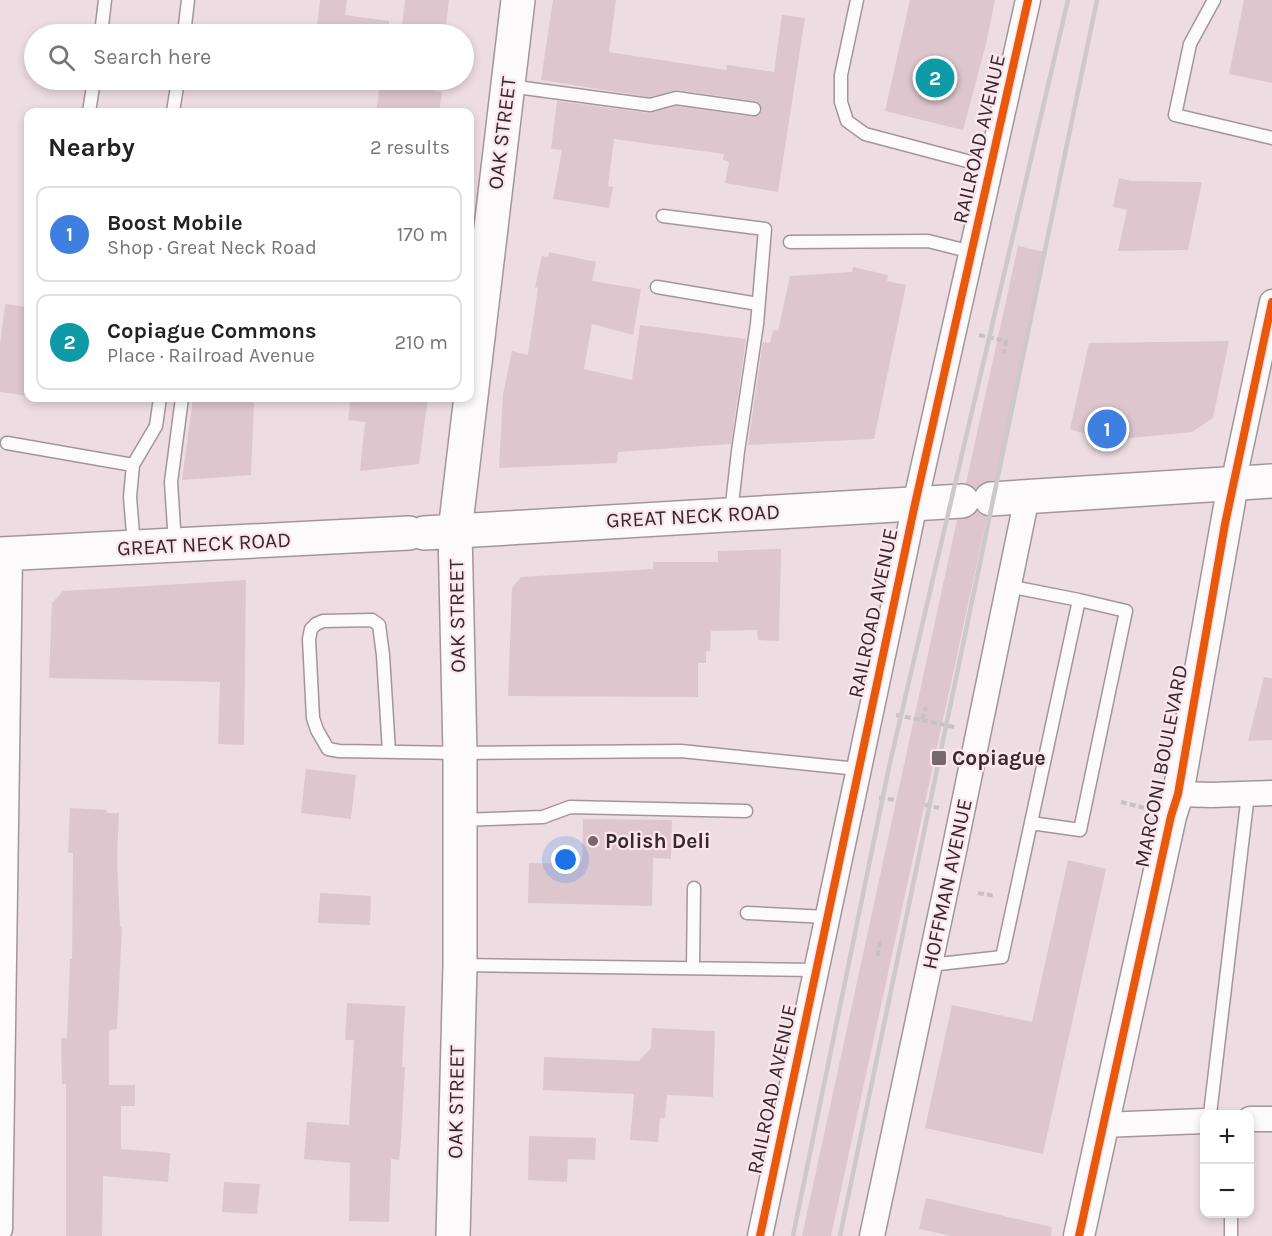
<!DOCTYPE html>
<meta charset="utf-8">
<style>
:root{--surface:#fff;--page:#f2f2f2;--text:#222;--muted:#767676;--line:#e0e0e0;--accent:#b45309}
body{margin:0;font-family:Karla,sans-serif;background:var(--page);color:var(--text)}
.controls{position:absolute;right:18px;bottom:18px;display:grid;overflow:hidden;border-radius:12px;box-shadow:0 3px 9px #0003}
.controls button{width:54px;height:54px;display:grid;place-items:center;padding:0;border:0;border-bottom:2px solid var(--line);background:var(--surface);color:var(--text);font:30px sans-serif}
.you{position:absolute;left:566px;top:860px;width:21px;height:21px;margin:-15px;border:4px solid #fff;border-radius:50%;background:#1a73e8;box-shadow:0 0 0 9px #1a73e833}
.badge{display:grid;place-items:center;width:39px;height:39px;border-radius:50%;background:var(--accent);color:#fff;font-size:20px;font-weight:700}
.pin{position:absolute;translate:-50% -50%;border:3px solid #fff;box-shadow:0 2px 6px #0006}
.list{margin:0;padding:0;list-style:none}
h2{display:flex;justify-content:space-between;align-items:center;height:78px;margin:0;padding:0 24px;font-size:26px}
h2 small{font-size:20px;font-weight:400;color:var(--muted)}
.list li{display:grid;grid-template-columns:39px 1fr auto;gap:18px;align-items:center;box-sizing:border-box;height:96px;margin:0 12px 12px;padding:0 12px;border:2px solid var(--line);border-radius:12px}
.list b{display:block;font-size:22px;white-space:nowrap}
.list p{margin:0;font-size:20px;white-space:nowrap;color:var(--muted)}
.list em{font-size:20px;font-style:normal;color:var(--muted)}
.icon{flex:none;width:33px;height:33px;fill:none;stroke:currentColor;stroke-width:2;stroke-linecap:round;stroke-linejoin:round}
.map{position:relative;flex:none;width:1272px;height:1236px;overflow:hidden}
.search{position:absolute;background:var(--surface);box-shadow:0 3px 9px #0003;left:24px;top:24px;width:450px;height:66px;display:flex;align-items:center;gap:15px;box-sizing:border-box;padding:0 21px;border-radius:33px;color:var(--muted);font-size:22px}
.panel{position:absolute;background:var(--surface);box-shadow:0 3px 9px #0003;left:24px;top:108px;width:450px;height:294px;border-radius:12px}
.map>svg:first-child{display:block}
.building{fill:#dec6ce}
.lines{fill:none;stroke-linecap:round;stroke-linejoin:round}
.service-casing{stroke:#a3969a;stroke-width:15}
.minor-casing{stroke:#a3969a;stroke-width:27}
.tertiary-casing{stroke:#a3969a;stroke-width:33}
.secondary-casing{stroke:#a3969a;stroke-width:36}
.path{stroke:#c7c1c4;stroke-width:4;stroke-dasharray:6 3;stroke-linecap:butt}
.service{stroke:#fcfafb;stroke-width:12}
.minor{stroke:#fcfafb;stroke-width:24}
.tertiary{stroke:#fcfafb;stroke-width:30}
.secondary{stroke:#fcfafb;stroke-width:33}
.rail{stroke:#cdc8c9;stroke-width:4.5}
.cycleway-casing{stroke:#fde5ed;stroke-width:11}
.cycleway{stroke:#e8590c;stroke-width:8}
.poi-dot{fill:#75696d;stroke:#fde5ed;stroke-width:2}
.labels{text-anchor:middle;stroke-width:4.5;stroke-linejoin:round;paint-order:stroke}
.street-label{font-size:21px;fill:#352a2e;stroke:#fde5ed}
.poi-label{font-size:21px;font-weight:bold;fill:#352a2e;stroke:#fde5ed;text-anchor:start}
</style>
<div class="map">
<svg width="1272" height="1236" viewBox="0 0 1272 1236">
<rect width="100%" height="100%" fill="#eddde2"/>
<!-- building -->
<path class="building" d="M320 0H347L345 15 389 21 388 34H316Z
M405 0H449L445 34H401Z
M553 0H616L609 52 726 70 727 65 774 72 782 15 805 18 778 192 725 183 729 162 723 160 724 154 614 139 608 186 613 187 609 208 553 199 562 150 551 149 557 101 649 113 677 106 753 117 760 114 762 110 759 103 755 101 677 90 649 97 541 80Z
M910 0H995L986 44 963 130 885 111Z
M1244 0H1272V83L1229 74Z
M392 81 434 87V91L442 92 439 112H376L380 84 391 86Z
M1119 178 1131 181 1202 182 1188 250 1118 251 1127 210 1113 207Z
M1018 246 1045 252 996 480 981 483 976 489 966 483Z
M549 252 596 262 592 281 641 289 633 335 592 324 584 369 632 380 640 325 746 339 731 444 618 452 617 463 499 468 503 394 512 351 528 355 538 288 535 287 542 256 548 257Z
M853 267 888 275 887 281 906 285 874 439 748 445 763 342 770 343 773 330 778 331 790 276 852 272Z
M5 304 28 307V396L0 392V345Z
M1229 341 1213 418 1192 432 1090 442 1091 436 1070 429 1089 343Z
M193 398H227L254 403 251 475 182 480Z
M351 398H428L419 464 360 471 365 422 348 420Z
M977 511 987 517 831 1236H802L957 520 972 517Z
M781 549 779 641 758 640 757 630 711 631 710 651H706V663H698V697L508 696 512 588 521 577 653 569V562H718V551Z
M246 580 244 745 218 744 220 682 49 678 52 603 63 591Z
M1264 677 1272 678V740L1248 741Z
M306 769 356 775 351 819 301 813Z
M70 808 106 810 107 813H119L117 857 120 926 122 927 117 1029 109 1030V1085H135V1106H121V1149L170 1153 168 1182 103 1176 102 1236H66V1084H62L61 1038H67L70 959H72L73 853H68Z
M583 819 672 820 671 859 653 858 652 906 528 903 529 863 579 864V861L582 862Z
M1068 860 1106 869 1043 1154 925 1128 952 1005 1032 1022Z
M320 893 371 896 370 925 318 923Z
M347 1003 405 1006 402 1067H405L401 1140 399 1160 391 1159 389 1222 349 1221 350 1163 304 1159 307 1122 349 1125 354 1040H345Z
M652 1028 715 1031 713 1097 667 1095 665 1118H660L658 1142 630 1140 634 1094 543 1090 544 1057 639 1061 651 1048Z
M529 1136 596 1138 595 1160 568 1159 567 1182 528 1180Z
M224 1182 260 1184 257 1214 222 1212Z
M926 1198 1052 1227 1051 1236H951L919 1229Z"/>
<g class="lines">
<!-- service casing -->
<g class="service-casing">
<path id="service" d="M857 0 841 75V102L847 121 865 134 967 161 991 166
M1214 0 1190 44 1175 115 1272 138
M101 34 105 0
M184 34 188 0
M509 86 650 105 676 98 754 109
M89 112 94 80
M173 112 178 80
M663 216 765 229 757 324 738 451 731 513
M790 242 928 241 972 252
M657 287 758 304
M7 443 133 465 130 497 134 546
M133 465 156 426 160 398
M175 543 171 482 182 398
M389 752 383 655 379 625 372 620 323 621 316 624 311 629 309 639 313 718 317 730 328 749 339 751 460 753 681 751 858 769
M461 820 543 817 570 807 746 811
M1031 823 1080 830 1126 611 1079 600
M747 913 827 917
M463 965 815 970
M930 965 1002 957 1079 600 1008 586
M693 968 694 888
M1210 1114 1248 794
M1231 1214V1236"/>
</g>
<!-- minor casing -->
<g class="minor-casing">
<path id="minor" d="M1233 484 1272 302
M1178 794 1211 795 1272 793
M1250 1119H1272
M1102 1125 1204 1121
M0 1229 10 554
M760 1236 915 504 1028 0
M872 1236 954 851 1027 497"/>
</g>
<!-- tertiary casing -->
<g class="tertiary-casing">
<path id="tertiary" d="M1079 1236 1171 816 1178 794 1233 484"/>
</g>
<!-- secondary casing -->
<g class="secondary-casing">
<path id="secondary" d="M991 499 1272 481
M424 533 962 501
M0 554 409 533
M453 1236 460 965V753L455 531 518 0"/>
</g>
<!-- path -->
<path class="path" d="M979 335 1006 341 1004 354
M896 715 922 720 926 707
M922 720 954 727
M879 798 897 800
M1121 802 1144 808
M925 805 939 808
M978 893 995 896
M878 956 880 938"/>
<!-- service -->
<use href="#service" class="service"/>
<!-- minor -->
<use href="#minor" class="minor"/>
<!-- tertiary -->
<use href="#tertiary" class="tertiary"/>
<!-- secondary -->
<use href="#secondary" class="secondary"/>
<!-- rail -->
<path class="rail" d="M793 1236 889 767 1068 0
M840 1236 1097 0"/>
<!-- cycleway casing -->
<g class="cycleway-casing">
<path id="cycleway" d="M760 1236 915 504 1028 0
M1079 1236 1171 816 1178 794 1225 524 1272 302"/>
</g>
<!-- cycleway -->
<use href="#cycleway" class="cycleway"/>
</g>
<!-- markers -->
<g class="poi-dot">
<rect x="931" y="750" width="16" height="16" rx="3"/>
<circle cx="593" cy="841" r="6"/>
</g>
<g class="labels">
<!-- street labels -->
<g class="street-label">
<text transform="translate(502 133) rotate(-83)" y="7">OAK STREET</text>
<text transform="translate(979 139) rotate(-77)" y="7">RAILROAD AVENUE</text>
<text transform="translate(693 516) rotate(-3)" y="7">GREAT NECK ROAD</text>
<text transform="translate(204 544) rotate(-3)" y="7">GREAT NECK ROAD</text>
<text transform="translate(873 613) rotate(-78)" y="7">RAILROAD AVENUE</text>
<text transform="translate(457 616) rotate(-91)" y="7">OAK STREET</text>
<text transform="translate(1161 766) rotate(-79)" y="7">MARCONI BOULEVARD</text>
<text transform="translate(947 884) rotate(-78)" y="7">HOFFMAN AVENUE</text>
<text transform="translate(772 1089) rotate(-78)" y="7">RAILROAD AVENUE</text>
<text transform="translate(456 1102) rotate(-89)" y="7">OAK STREET</text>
</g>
<!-- poi labels -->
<g class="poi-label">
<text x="952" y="765">Copiague</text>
<text x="605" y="848">Polish Deli</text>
</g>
</g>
</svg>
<div class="controls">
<button>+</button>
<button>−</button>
</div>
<div class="you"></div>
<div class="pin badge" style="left:1107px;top:429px;background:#3f7fe0">1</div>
<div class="pin badge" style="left:935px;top:78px;background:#0f9aa8">2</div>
<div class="search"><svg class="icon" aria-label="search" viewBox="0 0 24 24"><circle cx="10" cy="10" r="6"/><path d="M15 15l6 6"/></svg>Search here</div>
<section class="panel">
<h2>Nearby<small>2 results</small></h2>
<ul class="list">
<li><span class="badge" style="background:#3f7fe0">1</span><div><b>Boost Mobile</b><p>Shop · Great Neck Road</p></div><em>170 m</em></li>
<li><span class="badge" style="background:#0f9aa8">2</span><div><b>Copiague Commons</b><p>Place · Railroad Avenue</p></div><em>210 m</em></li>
</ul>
</section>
</div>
